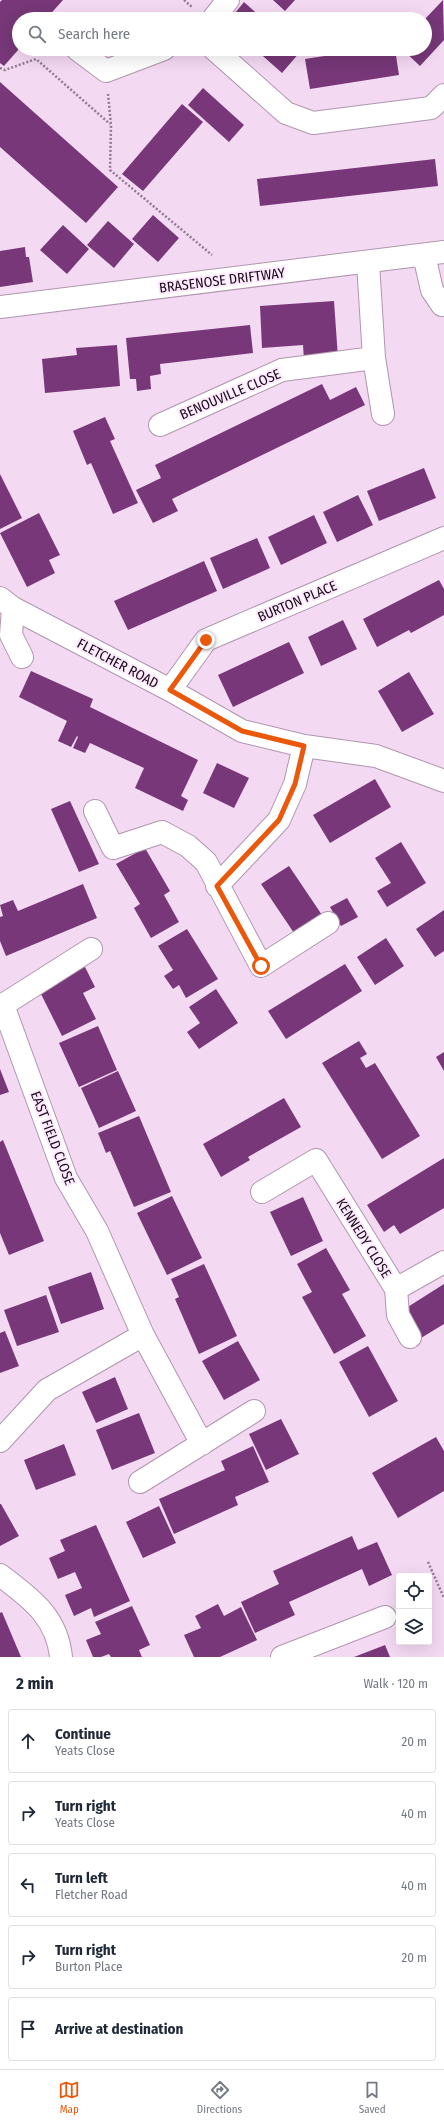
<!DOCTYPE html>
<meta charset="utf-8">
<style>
:root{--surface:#fff;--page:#f2f2f3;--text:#1f2937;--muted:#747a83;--line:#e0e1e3;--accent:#ea580c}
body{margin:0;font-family:"Fira Sans Condensed",sans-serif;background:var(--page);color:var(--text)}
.controls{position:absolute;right:12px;bottom:12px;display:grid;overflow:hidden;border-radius:4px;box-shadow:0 4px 16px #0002}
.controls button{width:36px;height:36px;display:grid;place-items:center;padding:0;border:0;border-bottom:1px solid var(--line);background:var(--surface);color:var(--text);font:20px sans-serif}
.stop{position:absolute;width:12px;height:12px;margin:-9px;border:3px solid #ea580c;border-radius:50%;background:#fff}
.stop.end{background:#ea580c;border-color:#fff;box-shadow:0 1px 4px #0008}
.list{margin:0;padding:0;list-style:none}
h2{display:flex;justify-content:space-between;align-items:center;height:52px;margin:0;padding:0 16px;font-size:17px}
h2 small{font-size:13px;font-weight:400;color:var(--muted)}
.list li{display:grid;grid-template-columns:26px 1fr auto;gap:12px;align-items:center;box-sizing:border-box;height:64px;margin:0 8px 8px;padding:0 8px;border:1px solid var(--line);border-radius:4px}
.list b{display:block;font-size:15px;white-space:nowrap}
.list p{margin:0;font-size:13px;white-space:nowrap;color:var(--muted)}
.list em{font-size:13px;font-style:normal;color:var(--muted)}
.icon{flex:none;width:22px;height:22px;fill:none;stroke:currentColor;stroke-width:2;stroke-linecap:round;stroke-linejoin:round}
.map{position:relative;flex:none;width:444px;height:1657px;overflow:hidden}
.search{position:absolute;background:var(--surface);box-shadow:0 4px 16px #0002;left:12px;right:12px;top:12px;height:44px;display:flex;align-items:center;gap:10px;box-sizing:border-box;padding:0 14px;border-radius:22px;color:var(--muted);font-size:15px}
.sheet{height:412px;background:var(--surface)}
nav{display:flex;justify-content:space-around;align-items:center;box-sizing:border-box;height:56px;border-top:1px solid var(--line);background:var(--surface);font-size:11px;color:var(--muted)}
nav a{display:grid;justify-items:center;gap:2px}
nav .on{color:var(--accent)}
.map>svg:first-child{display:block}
.building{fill:#773778}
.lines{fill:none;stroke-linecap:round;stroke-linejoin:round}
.minor-casing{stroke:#b096af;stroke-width:24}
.path{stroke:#8f7c8e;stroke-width:2.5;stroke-dasharray:2 2;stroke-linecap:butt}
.minor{stroke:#fff;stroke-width:22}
.route{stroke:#ea580c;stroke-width:5}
.labels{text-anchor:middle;stroke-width:4;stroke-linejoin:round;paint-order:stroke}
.street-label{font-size:14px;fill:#160d16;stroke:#fee8fe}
</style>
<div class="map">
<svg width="444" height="1657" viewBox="0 0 444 1657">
<rect width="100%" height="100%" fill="#f4d9f3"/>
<!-- building -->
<path class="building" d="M2 0H63L46 19H19V49L4 66 0 63V2Z
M273 0H295L285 11Z
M443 0 444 40 420 66 402 49H425V19Z
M244 2 263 19H230Z
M255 49H297L300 52 282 73Z
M370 49H395L399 75 310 89 305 59Z
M0 82 118 187 86 223 0 147Z
M203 88 244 125 229 142 188 105Z
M182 104 203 122 143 191 122 174Z
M435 159 438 186 260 206 257 179Z
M153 215 179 238 158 262 132 239Z
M108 221 134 244 114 268 87 245Z
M63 225 89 249 67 274 40 250Z
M25 247 26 257H29L33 282 0 287V251Z
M334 301 338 358 304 360 303 345 262 348 260 306Z
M250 325 253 353 160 364 161 374 150 376 151 389 137 391 136 379H130L126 338Z
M117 345 120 386 45 393 42 359 77 355 76 348Z
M322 384 330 400 356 387 365 405 172 499 178 511 153 523 136 490 161 478 155 465Z
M105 417 115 439 110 441 138 503 113 514 91 463 87 465 73 431Z
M424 468 436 498 379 521 367 491Z
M0 474 22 518 0 529Z
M358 495 373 525 337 542 323 512Z
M39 513 60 555 49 560 55 573 27 587 0 533Z
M314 515 327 543 281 565 268 537Z
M257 538 270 568 223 589 210 558Z
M204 561 217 591 128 630 114 601Z
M439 580 444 589V615L411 633 409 630 377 647 363 619Z
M343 620 357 649 321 666 308 637Z
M289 642 304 673 233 707 218 675Z
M31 671 93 699 90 707 198 760 181 796 188 800 183 811 135 788 144 768 90 743 85 753 73 748 78 737 77 736 71 747 58 741 67 721 19 697Z
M409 672 434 714 402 732 378 691Z
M217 763 249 778 234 808 203 793Z
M375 779 391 807 330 843 313 815Z
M70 801 99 864 79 872 51 809Z
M401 842 426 883 387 907 377 891 391 883 375 858Z
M145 848 170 891 164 895 179 922 151 938 134 908 140 904 116 864Z
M289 866 322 915 294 933 261 884Z
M83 884 97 918 6 956 0 941V917L3 916 0 905 13 900 18 911Z
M347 898 358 917 341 926 330 907Z
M444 910V951L435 957 416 929Z
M187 929 218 979 186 998 179 985 173 989 164 976 173 970 158 946Z
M386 938 404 966 375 985 357 957Z
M345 964 362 991 286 1039 268 1011Z
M85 967 95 987 83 993 96 1019 62 1036 39 990Z
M216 989 238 1023 199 1049 187 1032 200 1023 189 1007Z
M98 1026 117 1070 79 1087 59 1043Z
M359 1041 367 1054 360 1058 366 1068 375 1063 420 1136 382 1159 322 1063Z
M444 1052V1071L436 1057Z
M0 1069 9 1092 0 1095Z
M118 1071 136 1111 99 1128 81 1088Z
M284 1098 301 1127 248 1157 250 1160 221 1177 203 1144Z
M139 1116 171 1192 134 1207 110 1151 106 1153 98 1133Z
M3 1140 44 1241 9 1255 0 1233V1142Z
M444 1158V1208L400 1234 394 1225 384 1232 367 1205Z
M172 1196 202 1258 167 1275 137 1213Z
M303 1197 323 1241 291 1256 270 1212Z
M326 1248 350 1290 342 1294 366 1336 334 1354 302 1297 312 1292 297 1264Z
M204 1264 237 1336 199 1354 175 1299 179 1297 171 1279Z
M91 1272 104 1309 61 1324 48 1287Z
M444 1284V1324L421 1338 403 1310Z
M46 1295 59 1332 17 1346 4 1310Z
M5 1331 19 1366 0 1373V1333Z
M238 1341 260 1380 224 1400 202 1361Z
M368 1346 398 1401 369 1417 339 1362Z
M115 1377 128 1409 96 1423 82 1392Z
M139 1413 155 1453 112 1470 96 1430Z
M281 1419 299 1454 266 1470 249 1434Z
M436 1437 444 1451V1491L398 1518 372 1473Z
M64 1444 76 1475 36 1490 24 1460Z
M253 1446 269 1482 235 1497 238 1505 174 1534 159 1499 225 1470 221 1461Z
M0 1504H1L19 1536 0 1546Z
M159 1506 176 1543 143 1558 126 1522Z
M96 1525 130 1601 94 1617 91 1608 74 1616 65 1595 82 1588 75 1572 58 1579 49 1558 65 1551 60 1540Z
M352 1536 358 1550 377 1542 392 1575 369 1586 362 1569 289 1602 295 1615 255 1633 241 1602 279 1584 273 1571Z
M218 1604 224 1616 241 1607 257 1640 220 1657H194L184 1635 201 1628 195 1616Z
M132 1606 150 1645 139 1650 142 1657H111L109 1654 101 1657H93L86 1640 101 1634 95 1622Z
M2 1612 21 1657H0V1613Z
M385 1645 390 1657H354Z"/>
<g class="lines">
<!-- minor casing -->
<g class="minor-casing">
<path id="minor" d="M213 19 228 0
M214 49 286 113 313 123 431 108 444 95
M78 50 106 71 164 49
M424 255 432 290 442 305
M368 263 374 358 383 414
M0 307 444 252
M160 425 282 370 374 358
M0 598 13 608 170 690 242 731 304 746 376 756 444 781
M13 608 11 635 22 657
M170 690 206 640 444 538
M95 811 113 848 162 832 188 846 206 862 261 966 328 923
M217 886 279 820 295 784 304 746
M3 1005 91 949
M0 1006 3 1005 66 1178 97 1231 143 1335 202 1444
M262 1192 316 1160 396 1289 444 1262
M396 1289 398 1315 410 1337
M0 1441 47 1390 143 1335
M140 1482 254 1411
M0 1575C30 1598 57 1616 61 1657
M282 1657 385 1617"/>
</g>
<!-- path -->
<path class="path" d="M184 0 192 7
M0 68 5 70 36 59 110 124
M108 94 111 125 110 170 212 255
M428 1562 444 1598"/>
<!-- minor -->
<use href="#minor" class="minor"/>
</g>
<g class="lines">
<!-- route -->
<path class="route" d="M206 640 170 690 242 731 304 746 295 784 279 820 217 886 261 966"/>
</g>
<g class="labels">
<!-- street labels -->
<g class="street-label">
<text transform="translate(222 280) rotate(-7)" y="5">BRASENOSE DRIFTWAY</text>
<text transform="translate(230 394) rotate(-23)" y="5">BENOUVILLE CLOSE</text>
<text transform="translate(297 601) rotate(-23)" y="5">BURTON PLACE</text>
<text transform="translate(118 663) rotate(28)" y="5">FLETCHER ROAD</text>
<text transform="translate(53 1138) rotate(69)" y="5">EAST FIELD CLOSE</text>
<text transform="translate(364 1238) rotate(58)" y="5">KENNEDY CLOSE</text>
</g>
</g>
</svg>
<div class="controls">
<button><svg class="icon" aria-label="locate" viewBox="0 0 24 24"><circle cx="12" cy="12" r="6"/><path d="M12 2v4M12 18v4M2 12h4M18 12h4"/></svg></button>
<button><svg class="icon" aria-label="layers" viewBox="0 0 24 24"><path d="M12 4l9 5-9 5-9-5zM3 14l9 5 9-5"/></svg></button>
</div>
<div class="stop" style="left:261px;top:966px"></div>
<div class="stop end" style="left:206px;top:640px"></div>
<div class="search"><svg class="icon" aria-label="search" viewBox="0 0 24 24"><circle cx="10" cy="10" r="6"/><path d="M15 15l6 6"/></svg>Search here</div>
</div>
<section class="sheet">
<h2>2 min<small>Walk · 120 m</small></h2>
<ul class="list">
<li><svg class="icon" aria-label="ahead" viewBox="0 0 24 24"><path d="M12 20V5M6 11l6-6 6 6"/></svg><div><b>Continue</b><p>Yeats Close</p></div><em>20 m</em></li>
<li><svg class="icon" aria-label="right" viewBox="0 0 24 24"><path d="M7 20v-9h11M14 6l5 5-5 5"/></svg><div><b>Turn right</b><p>Yeats Close</p></div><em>40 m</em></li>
<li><svg class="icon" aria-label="left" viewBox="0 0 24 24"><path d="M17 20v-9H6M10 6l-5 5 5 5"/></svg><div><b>Turn left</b><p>Fletcher Road</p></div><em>40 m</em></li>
<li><svg class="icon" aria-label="right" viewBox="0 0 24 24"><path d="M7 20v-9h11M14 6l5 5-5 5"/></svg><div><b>Turn right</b><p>Burton Place</p></div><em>20 m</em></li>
<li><svg class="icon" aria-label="arrive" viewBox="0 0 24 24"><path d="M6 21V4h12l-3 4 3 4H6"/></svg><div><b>Arrive at destination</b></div></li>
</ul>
</section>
<nav>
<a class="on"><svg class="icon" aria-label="map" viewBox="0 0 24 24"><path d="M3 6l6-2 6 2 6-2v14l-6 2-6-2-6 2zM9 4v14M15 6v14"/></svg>Map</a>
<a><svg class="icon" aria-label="directions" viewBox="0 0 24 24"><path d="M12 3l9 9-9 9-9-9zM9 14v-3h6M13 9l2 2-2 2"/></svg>Directions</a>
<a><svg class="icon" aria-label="saved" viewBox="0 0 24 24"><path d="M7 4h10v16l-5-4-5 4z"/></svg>Saved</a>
</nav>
